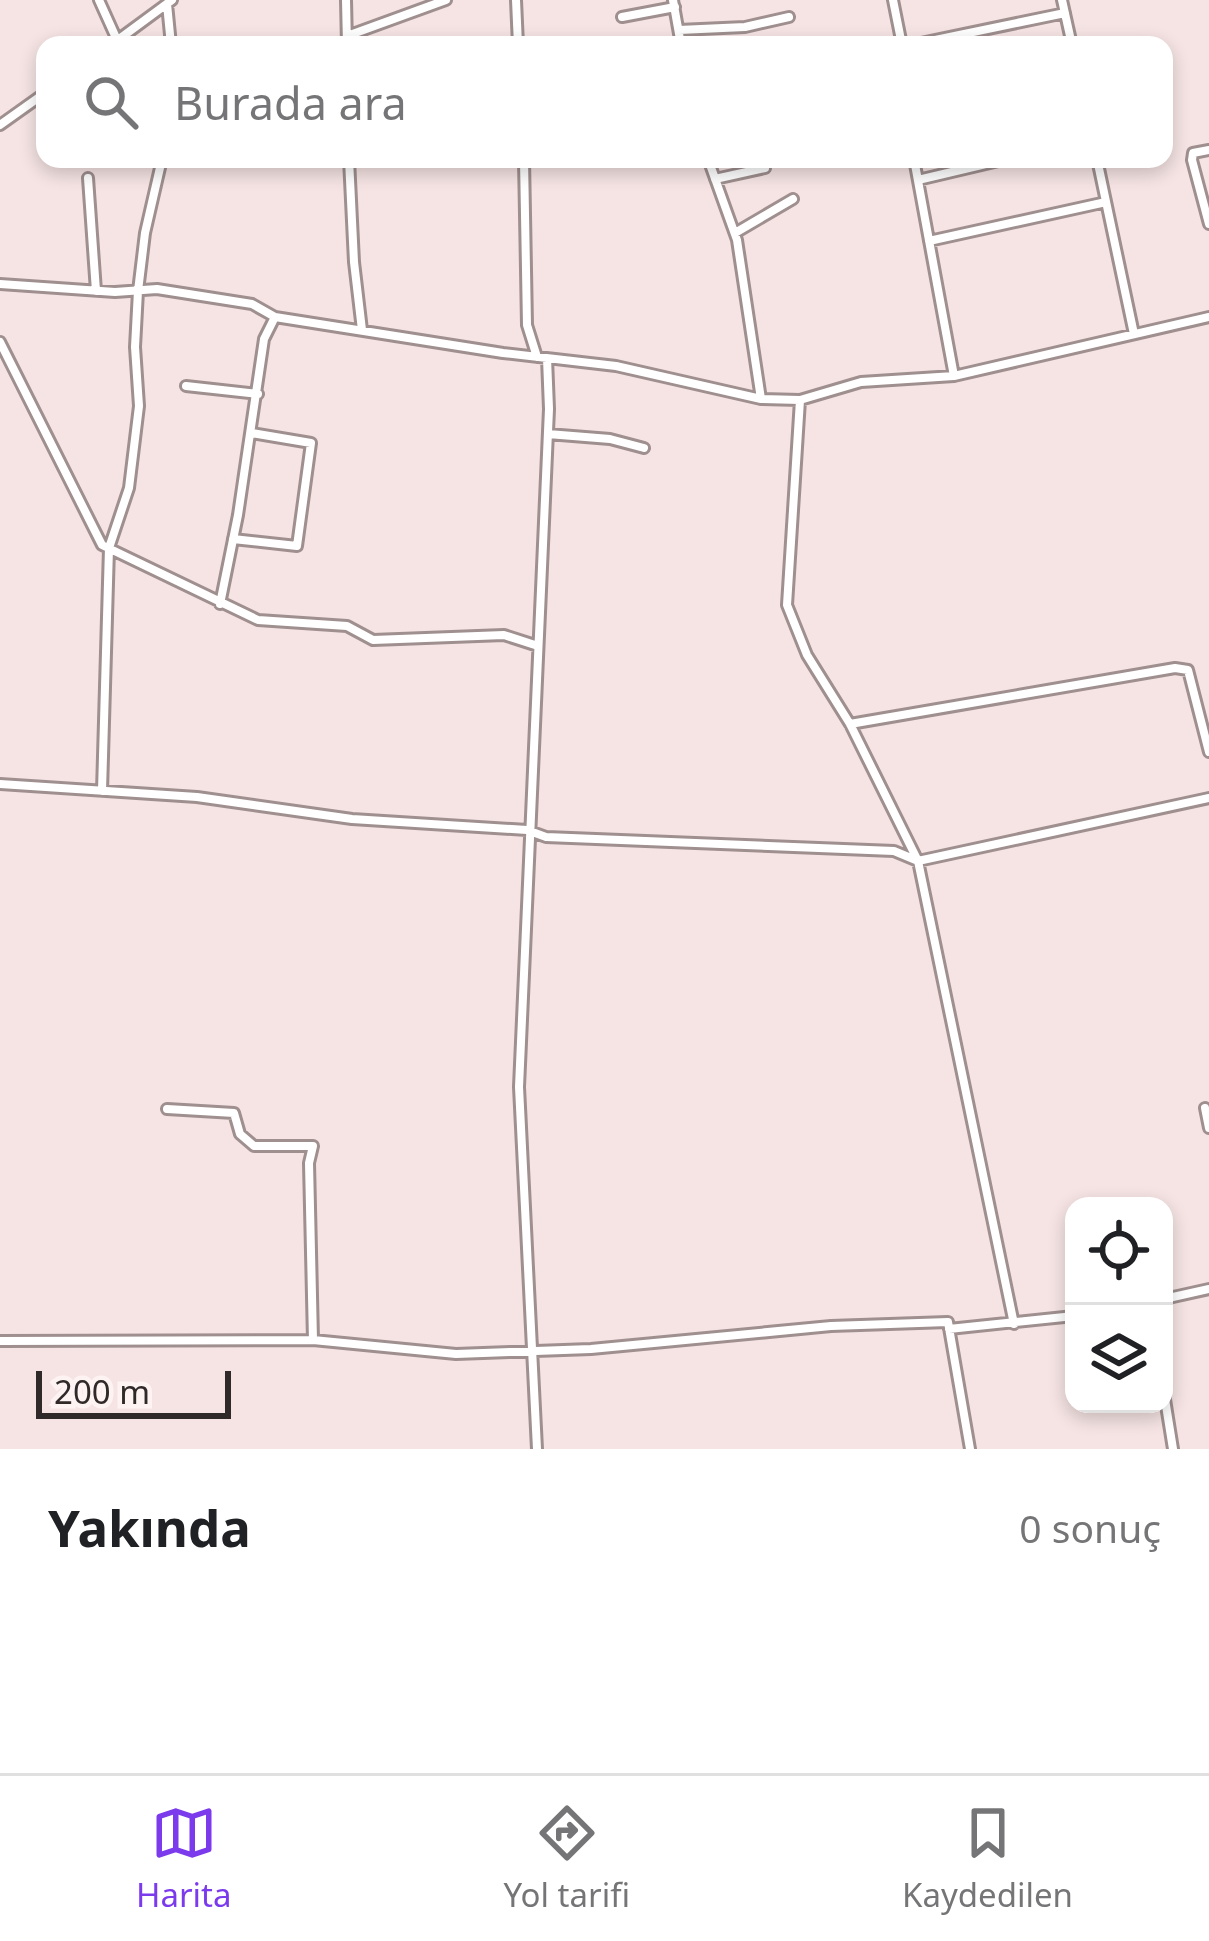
<!DOCTYPE html>
<html lang="tr">
<meta charset="utf-8">
<style>
:root{--surface:#fff;--page:#f6f6f6;--text:#202124;--muted:#757577;--line:#e0e0e0;--accent:#7c3aed}
body{margin:0;font-family:"Noto Sans",sans-serif;background:var(--page);color:var(--text)}
.controls{position:absolute;right:36px;bottom:36px;display:grid;overflow:hidden;border-radius:24px;box-shadow:0 6px 18px #0003}
.controls button{width:108px;height:108px;display:grid;place-items:center;padding:0;border:0;border-bottom:3px solid var(--line);background:var(--surface);color:var(--text);font:60px sans-serif}
.scale{position:absolute;left:36px;bottom:30px;width:195px;box-sizing:border-box;padding-left:12px;border:6px solid #302929;border-top:0;font-size:33px;line-height:42px;white-space:nowrap;color:#302929;-webkit-text-stroke:9px #fef3f3;paint-order:stroke}
.list{margin:0;padding:0;list-style:none}
h2{display:flex;justify-content:space-between;align-items:center;height:156px;margin:0;padding:0 48px;font-size:51px}
h2 small{font-size:39px;font-weight:400;color:var(--muted)}
.icon{flex:none;width:66px;height:66px;fill:none;stroke:currentColor;stroke-width:2;stroke-linecap:round;stroke-linejoin:round}
.map{position:relative;flex:none;width:1209px;height:1449px;overflow:hidden}
.search{position:absolute;background:var(--surface);box-shadow:0 6px 18px #0003;left:36px;right:36px;top:36px;height:132px;display:flex;align-items:center;gap:30px;box-sizing:border-box;padding:0 42px;border-radius:24px;color:var(--muted);font-size:45px}
.sheet{height:324px;background:var(--surface)}
nav{display:flex;justify-content:space-around;align-items:center;box-sizing:border-box;height:168px;border-top:3px solid var(--line);background:var(--surface);font-size:33px;color:var(--muted)}
nav a{display:grid;justify-items:center;gap:6px}
nav .on{color:var(--accent)}
.map>svg:first-child{display:block}
.lines{fill:none;stroke-linecap:round;stroke-linejoin:round}
.minor-casing{stroke:#9f8f8f;stroke-width:14}
.minor{stroke:#fff;stroke-width:8}
</style>
<div class="map">
<svg width="1209" height="1449" viewBox="0 0 1209 1449">
<rect width="100%" height="100%" fill="#f6e4e4"/>
<g class="lines">
<!-- minor casing -->
<g class="minor-casing">
<path id="minor" d="M99 0 117 40
M346 0 347 45
M516 0 518 45
M673 0 681 45
M893 0 902 45
M1062 0 1072 45
M167 4 171 45
M622 17 675 7
M679 30 745 27 789 17
M347 36 446 0
M111 45 172 0
M576 45 609 43
M911 45 1065 13
M0 125 45 93
M1209 150 1193 153 1192 160 1209 224
M349 159 354 262 362 330
M524 159 527 325 537 357
M708 159 737 240 761 399
M914 159 954 376
M1097 159 1134 334
M88 178 96 291
M715 179 765 168
M918 180 1007 159
M735 233 793 199
M929 241 1106 202
M0 284 115 292 157 289 252 304 275 317 503 353 616 366 761 399 800 400 861 382 954 376 1209 317
M0 342 102 545 258 620 347 626 373 640 504 635 538 646
M186 386 258 394
M800 400 787 605 807 655 850 724 918 861 1014 1324
M548 434 610 439 644 448
M233 539 297 546 311 443 252 433
M220 604 238 515 264 339 275 317
M850 724 1175 668 1188 670 1209 752
M0 784 197 797 352 819 527 830 546 837 894 851 918 861 1209 798
M102 791 109 548 129 488 139 406 135 347 138 291 145 233 162 159
M1205 1108 1209 1128
M167 1109 234 1113 240 1134 254 1146H313L309 1163 313 1340
M1164 1299 1209 1289
M949 1329 1074 1316
M0 1341 313 1340 456 1354 591 1349 831 1326 948 1322 970 1449
M1164 1393 1173 1449
M537 1449 519 1087 549 409 547 358"/>
</g>
<!-- minor -->
<use href="#minor" class="minor"/>
</g>
</svg>
<div class="controls">
<button><svg class="icon" aria-label="locate" viewBox="0 0 24 24"><circle cx="12" cy="12" r="6"/><path d="M12 2v4M12 18v4M2 12h4M18 12h4"/></svg></button>
<button><svg class="icon" aria-label="layers" viewBox="0 0 24 24"><path d="M12 4l9 5-9 5-9-5zM3 14l9 5 9-5"/></svg></button>
</div>
<div class="scale">200 m</div>
<div class="search"><svg class="icon" aria-label="search" viewBox="0 0 24 24"><circle cx="10" cy="10" r="6"/><path d="M15 15l6 6"/></svg>Burada ara</div>
</div>
<section class="sheet">
<h2>Yakında<small>0 sonuç</small></h2>
<ul class="list">
</ul>
</section>
<nav>
<a class="on"><svg class="icon" aria-label="map" viewBox="0 0 24 24"><path d="M3 6l6-2 6 2 6-2v14l-6 2-6-2-6 2zM9 4v14M15 6v14"/></svg>Harita</a>
<a><svg class="icon" aria-label="directions" viewBox="0 0 24 24"><path d="M12 3l9 9-9 9-9-9zM9 14v-3h6M13 9l2 2-2 2"/></svg>Yol tarifi</a>
<a><svg class="icon" aria-label="saved" viewBox="0 0 24 24"><path d="M7 4h10v16l-5-4-5 4z"/></svg>Kaydedilen</a>
</nav>
